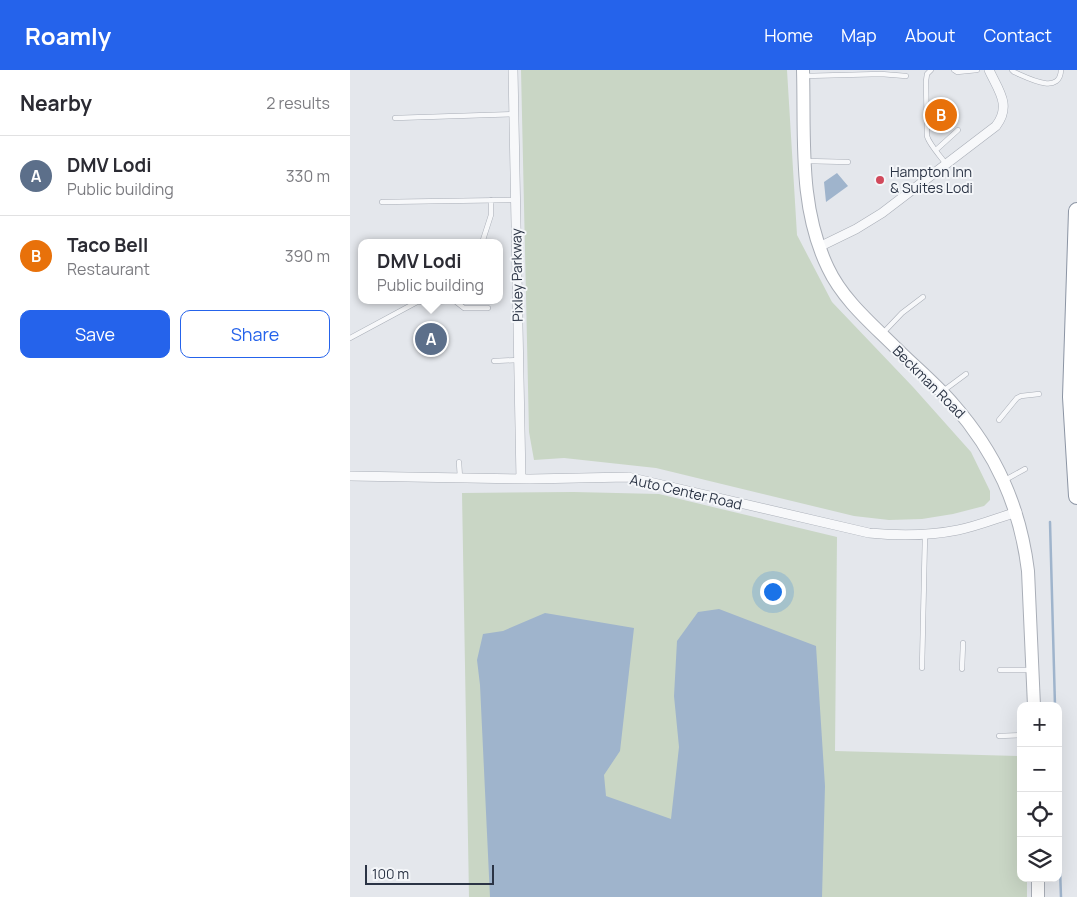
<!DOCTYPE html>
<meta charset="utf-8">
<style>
:root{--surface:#fff;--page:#f7f7f7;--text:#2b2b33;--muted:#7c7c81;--line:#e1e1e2;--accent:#2563eb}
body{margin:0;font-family:Manrope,sans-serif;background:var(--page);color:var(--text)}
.controls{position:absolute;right:15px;bottom:15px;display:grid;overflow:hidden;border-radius:10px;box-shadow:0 5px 20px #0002}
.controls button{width:45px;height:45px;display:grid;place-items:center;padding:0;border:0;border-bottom:1px solid var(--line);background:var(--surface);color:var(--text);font:25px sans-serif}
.scale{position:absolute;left:15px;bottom:12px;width:129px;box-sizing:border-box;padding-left:5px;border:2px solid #2b3445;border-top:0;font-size:14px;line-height:18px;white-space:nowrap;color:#2b3445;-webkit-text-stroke:4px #f4f6f9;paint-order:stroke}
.you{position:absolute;left:422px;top:521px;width:18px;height:18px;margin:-12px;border:4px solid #fff;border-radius:50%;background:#1a73e8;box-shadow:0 0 0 8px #1a73e833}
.badge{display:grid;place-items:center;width:32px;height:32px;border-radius:50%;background:var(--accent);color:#fff;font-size:16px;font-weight:700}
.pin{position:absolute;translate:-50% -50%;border:2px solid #fff;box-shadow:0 1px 5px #0006}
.popup{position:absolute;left:8px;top:169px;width:145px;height:65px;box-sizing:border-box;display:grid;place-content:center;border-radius:10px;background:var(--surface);filter:drop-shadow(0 1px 4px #0005);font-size:16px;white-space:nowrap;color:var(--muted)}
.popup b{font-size:19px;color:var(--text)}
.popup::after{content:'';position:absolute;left:50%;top:100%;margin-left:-10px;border:10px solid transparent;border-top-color:var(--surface)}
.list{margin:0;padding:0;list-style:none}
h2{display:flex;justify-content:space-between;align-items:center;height:65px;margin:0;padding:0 20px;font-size:21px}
h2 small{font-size:16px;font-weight:400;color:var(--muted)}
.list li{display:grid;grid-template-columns:32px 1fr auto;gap:15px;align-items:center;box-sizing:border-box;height:80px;padding:0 20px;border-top:1px solid var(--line)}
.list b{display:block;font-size:19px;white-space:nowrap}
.list p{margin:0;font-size:16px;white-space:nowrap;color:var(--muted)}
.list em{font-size:16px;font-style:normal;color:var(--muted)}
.actions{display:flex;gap:10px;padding:15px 20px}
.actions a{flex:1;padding:11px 0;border:1px solid var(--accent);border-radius:10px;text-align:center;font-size:18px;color:var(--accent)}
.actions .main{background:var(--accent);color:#fff}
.icon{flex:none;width:28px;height:28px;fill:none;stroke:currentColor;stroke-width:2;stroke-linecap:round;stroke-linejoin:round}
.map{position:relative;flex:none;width:727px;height:827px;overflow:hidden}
header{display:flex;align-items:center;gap:30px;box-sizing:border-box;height:70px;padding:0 25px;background:var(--accent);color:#fff}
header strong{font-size:24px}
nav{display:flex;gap:28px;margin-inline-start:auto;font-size:18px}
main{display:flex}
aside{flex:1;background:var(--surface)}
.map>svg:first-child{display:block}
.green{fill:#c9d6c5}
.water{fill:#9fb4cc}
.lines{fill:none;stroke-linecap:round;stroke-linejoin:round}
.stream{stroke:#9fb4cc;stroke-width:2.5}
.lane-casing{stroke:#a9aeb7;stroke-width:5.5}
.street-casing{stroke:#a9aeb7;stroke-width:10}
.secondary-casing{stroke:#a9aeb7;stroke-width:14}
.highway-casing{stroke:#8b94a3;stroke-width:18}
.lane{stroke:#f7f8fa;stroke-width:4.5}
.street{stroke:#f7f8fa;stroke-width:9}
.secondary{stroke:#fff;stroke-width:12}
.highway{stroke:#fff;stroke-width:16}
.poi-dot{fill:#d1495b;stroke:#f4f6f9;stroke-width:2}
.labels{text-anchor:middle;stroke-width:4;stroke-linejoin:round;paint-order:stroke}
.poi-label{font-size:14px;fill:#2b3445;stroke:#f4f6f9;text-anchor:start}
.street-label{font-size:14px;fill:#2b3445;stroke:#f4f6f9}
</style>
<header>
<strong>Roamly</strong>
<nav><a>Home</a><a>Map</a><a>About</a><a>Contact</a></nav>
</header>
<main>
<aside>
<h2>Nearby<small>2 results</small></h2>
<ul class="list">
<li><span class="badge" style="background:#5c6f8a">A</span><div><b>DMV Lodi</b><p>Public building</p></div><em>330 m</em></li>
<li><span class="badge" style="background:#e8710a">B</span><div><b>Taco Bell</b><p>Restaurant</p></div><em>390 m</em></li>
</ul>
<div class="actions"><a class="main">Save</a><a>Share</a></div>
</aside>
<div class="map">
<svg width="727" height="827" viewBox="0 0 727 827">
<rect width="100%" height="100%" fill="#e4e7ec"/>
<!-- green -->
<path class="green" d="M171 0H437L447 165 482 232 563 317 621 382 640 421V430L634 436 603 444 572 449 539 450 504 446 306 398 214 388 184 390 179 362Z
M224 422 309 424 487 467 485 681 671 686V808H677V827H119L112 423Z"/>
<!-- water -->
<path class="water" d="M487 103 498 116 476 132 474 112Z
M369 539 466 576 475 716 472 827H140L130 615 127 590 133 564 153 561 195 543 284 558 270 681 254 705 256 726 321 749 329 677 324 626 327 571 348 542Z"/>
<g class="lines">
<!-- stream -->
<path class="stream" d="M700 452 705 636
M708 742 711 827"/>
<!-- lane casing -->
<g class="lane-casing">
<path id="lane" d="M581 0 577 4 576 11 577 66C579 74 591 87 596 94
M604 0 607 2 627 0
M662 0 664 2C676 7 710 26 711 0
M455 6 531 4 556 6
M45 48 164 44
M586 80 608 60
M456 91 498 92
M32 132 166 130
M132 173 141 145V130
M533 263 552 243 573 227
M0 268 67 232 105 231 114 238H138
M144 291 169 290
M593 321 616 304
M649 350 667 328 671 326 689 324
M109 392 110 408
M655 410 675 399
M572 598 575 465
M612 599 613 573
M650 600H682
M649 666 671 665"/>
</g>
<!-- street casing -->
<g class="street-casing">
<path id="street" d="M163 0 171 409
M469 177 506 159 532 143 646 56C662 35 648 20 639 0
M0 406 180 409 278 407 519 463C550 466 578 466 608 460 628 456 647 448 667 442"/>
</g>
<!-- secondary casing -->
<g class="secondary-casing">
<path id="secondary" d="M453 0C455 67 448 136 478 198 493 230 522 254 546 278 565 297 586 314 603 334 646 383 670 436 678 501L684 636
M688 808V827"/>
</g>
<!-- highway casing -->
<g class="highway-casing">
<path id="highway" d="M727 426 721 327 727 141"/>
</g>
<!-- lane -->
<use href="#lane" class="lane"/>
<!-- street -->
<use href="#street" class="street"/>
<!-- secondary -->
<use href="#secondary" class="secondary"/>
<!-- highway -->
<use href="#highway" class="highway"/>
</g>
<!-- markers -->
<circle class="poi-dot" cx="530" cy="110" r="5"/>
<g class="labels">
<!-- poi labels -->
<g class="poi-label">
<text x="540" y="107">Hampton Inn<tspan x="540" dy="16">&amp; Suites Lodi</tspan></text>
</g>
<!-- street labels -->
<g class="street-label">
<text transform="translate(167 205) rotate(-91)" y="5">Pixley Parkway</text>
<text transform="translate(579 312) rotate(45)" y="5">Beckman Road</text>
<text transform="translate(336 422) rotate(13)" y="5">Auto Center Road</text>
</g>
</g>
</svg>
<div class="controls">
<button>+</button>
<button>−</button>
<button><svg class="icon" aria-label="locate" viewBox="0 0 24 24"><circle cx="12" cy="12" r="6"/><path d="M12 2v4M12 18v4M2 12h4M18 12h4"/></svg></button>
<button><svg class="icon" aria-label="layers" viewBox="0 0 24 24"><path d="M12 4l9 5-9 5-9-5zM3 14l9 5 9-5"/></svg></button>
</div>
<div class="scale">100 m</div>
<div class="you"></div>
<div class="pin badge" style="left:81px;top:269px;background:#5c6f8a">A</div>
<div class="popup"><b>DMV Lodi</b>Public building</div>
<div class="pin badge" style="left:591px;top:45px;background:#e8710a">B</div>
</div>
</main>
